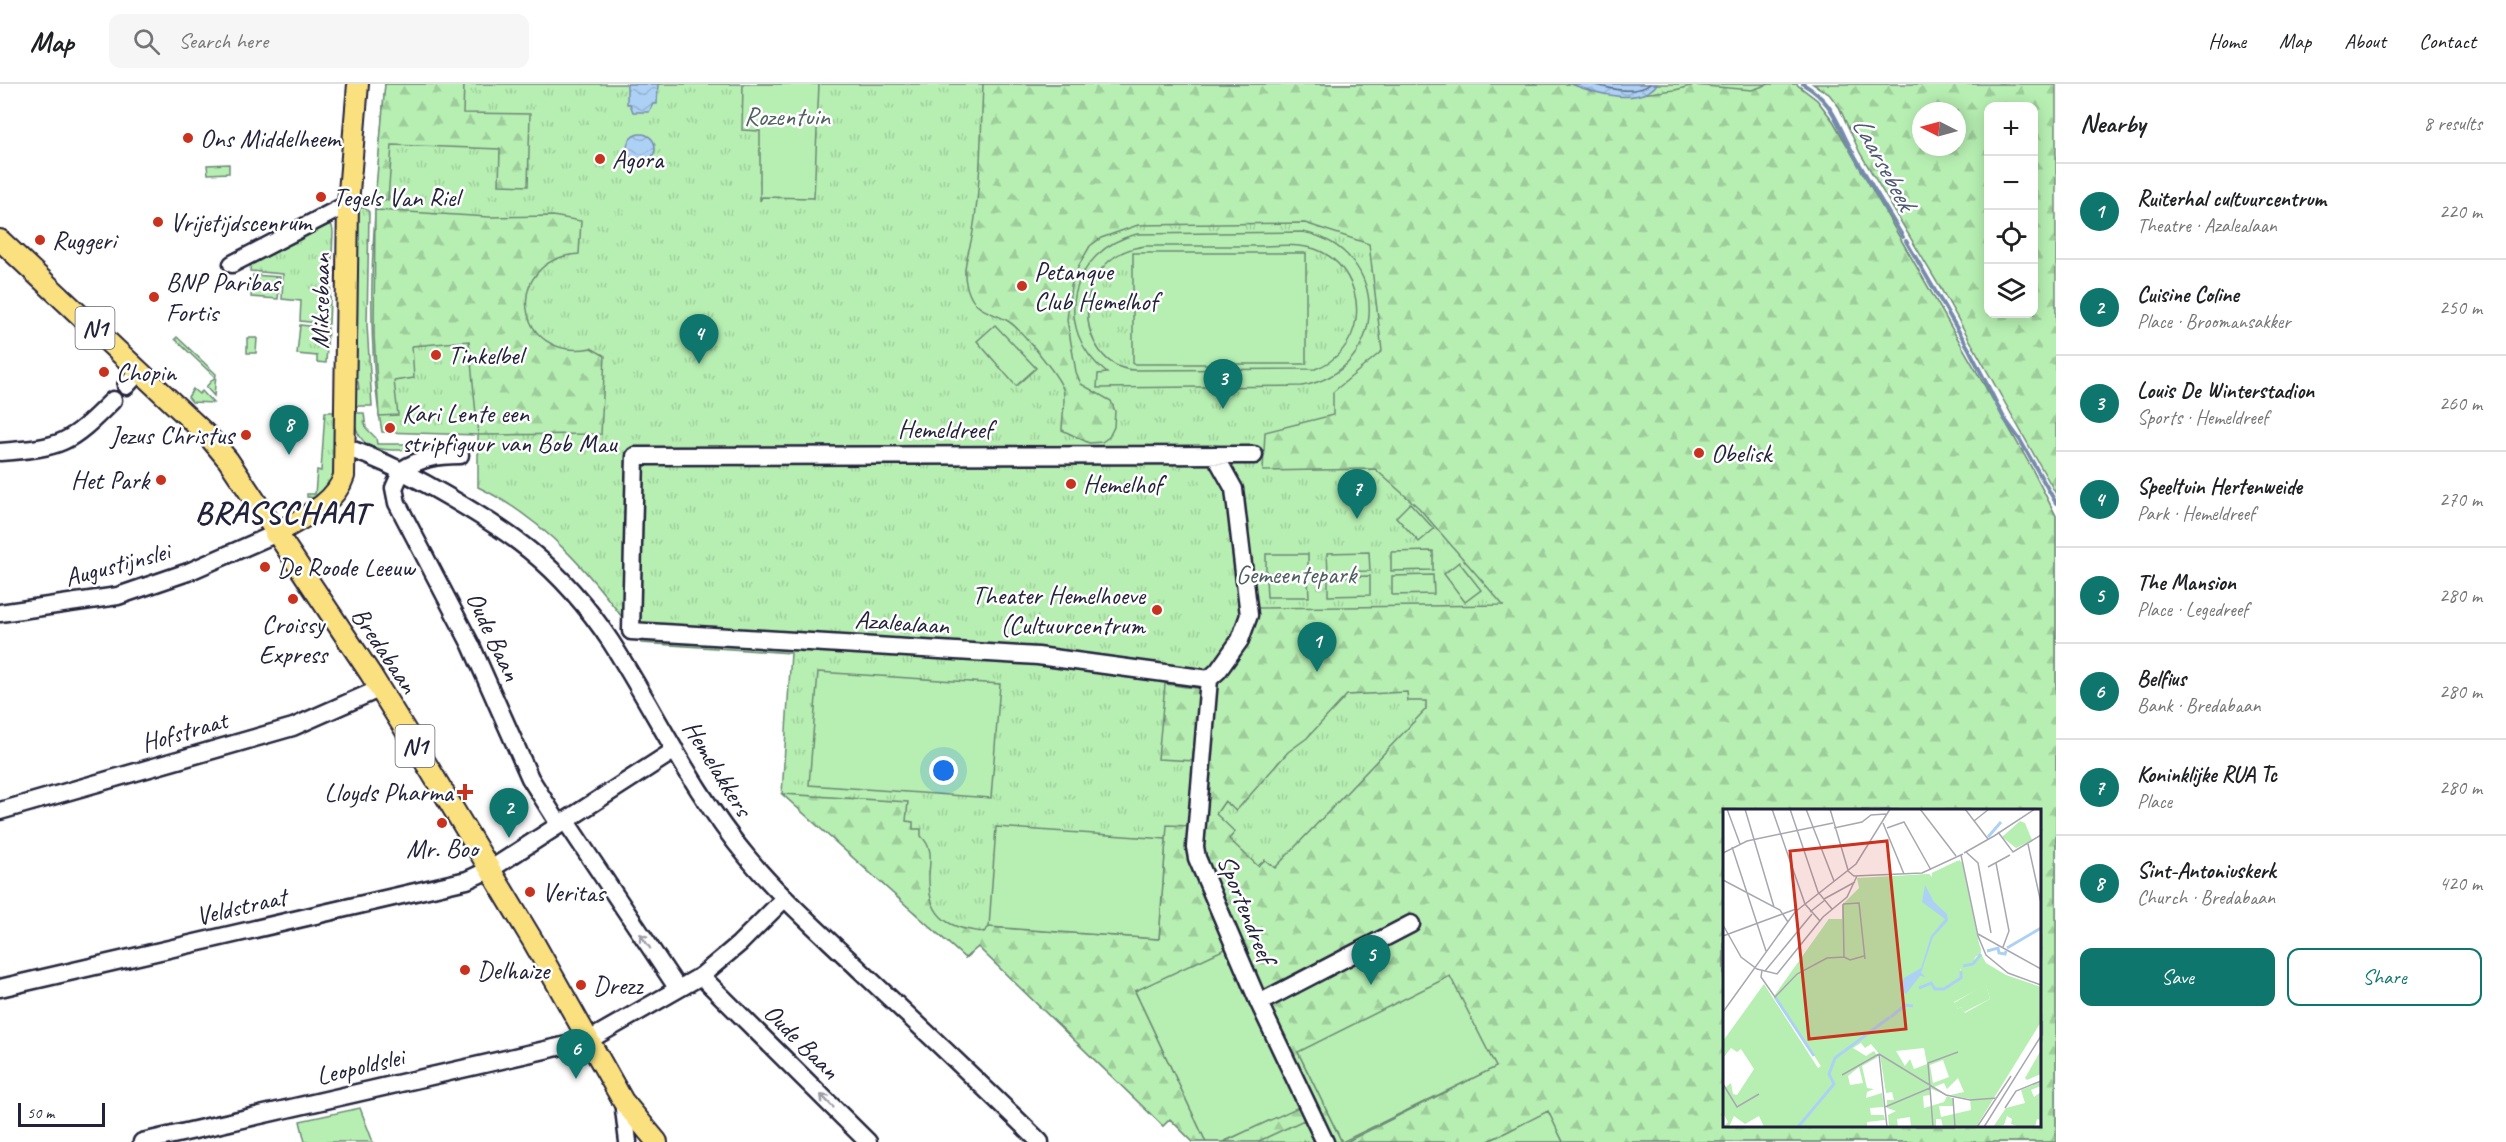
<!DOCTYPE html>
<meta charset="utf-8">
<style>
:root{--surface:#fff;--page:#f6f6f6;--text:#202124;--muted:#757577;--line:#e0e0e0;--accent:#0f766e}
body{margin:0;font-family:Caveat,sans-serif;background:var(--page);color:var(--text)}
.controls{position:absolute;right:18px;top:18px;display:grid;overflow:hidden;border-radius:12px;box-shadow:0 3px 15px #0003}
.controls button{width:54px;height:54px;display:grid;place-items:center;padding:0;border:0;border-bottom:2px solid var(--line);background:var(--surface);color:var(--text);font:30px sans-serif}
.compass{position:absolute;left:1912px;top:18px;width:54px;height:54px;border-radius:50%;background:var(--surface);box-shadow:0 3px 15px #0003;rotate:276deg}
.scale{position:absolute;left:18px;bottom:15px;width:87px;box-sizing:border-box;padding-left:6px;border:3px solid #22223b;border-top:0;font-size:16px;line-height:21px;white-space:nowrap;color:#22223b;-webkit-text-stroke:4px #fff;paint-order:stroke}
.you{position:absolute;left:944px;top:687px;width:21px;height:21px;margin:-15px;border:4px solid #fff;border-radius:50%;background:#1a73e8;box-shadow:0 0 0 9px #1a73e833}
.badge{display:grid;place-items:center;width:39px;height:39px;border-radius:50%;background:var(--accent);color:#fff;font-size:20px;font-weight:700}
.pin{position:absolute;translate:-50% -50px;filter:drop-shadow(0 2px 3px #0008)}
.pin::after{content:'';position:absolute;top:32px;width:21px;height:18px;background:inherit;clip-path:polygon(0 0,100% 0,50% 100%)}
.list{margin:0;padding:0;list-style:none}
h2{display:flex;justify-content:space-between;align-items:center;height:78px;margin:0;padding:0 24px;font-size:26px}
h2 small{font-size:20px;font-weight:400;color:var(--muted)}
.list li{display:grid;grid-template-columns:39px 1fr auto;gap:18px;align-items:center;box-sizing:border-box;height:96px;padding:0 24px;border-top:2px solid var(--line)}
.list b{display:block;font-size:22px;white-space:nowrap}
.list p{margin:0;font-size:20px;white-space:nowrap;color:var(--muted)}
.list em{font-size:20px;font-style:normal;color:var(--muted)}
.actions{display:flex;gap:12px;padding:18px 24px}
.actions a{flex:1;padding:14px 0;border:2px solid var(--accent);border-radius:12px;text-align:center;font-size:21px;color:var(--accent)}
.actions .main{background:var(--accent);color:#fff}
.icon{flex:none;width:33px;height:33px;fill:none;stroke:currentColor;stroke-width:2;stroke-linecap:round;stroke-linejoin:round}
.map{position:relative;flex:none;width:2056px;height:1058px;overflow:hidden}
header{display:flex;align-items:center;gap:36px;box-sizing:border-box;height:84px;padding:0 30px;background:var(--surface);border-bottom:2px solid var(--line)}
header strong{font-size:28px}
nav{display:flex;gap:33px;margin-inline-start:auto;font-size:21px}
.search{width:420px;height:54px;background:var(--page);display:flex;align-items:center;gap:15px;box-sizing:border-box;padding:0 21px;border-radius:12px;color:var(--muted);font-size:22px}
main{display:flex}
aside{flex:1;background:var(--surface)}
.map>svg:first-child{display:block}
.grass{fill:url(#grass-tufts);stroke:#6c8876;stroke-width:1.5;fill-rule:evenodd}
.forest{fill:url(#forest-firs);stroke:#6c8876;stroke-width:1.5;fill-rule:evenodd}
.garden{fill:#b7efb2;stroke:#6c8876;stroke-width:1.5;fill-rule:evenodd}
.water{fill:url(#water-waves);stroke:#758bab;stroke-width:1.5}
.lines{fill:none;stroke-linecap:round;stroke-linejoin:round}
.shore{stroke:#5a6885;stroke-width:1.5}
.stream{stroke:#758bab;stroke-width:4}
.minor-casing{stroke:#22223b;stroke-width:21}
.major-casing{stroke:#22223b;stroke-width:24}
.minor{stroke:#fff;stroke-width:16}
.major{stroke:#fbe080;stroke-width:20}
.oneway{stroke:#9c9ca7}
.poi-dot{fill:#c8321e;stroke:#fff;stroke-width:2}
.labels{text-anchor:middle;stroke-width:5;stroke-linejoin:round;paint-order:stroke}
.shield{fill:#fff;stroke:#646476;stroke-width:1.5}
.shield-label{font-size:24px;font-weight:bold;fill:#22223b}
.park-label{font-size:26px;fill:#4f605f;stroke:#fff}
.poi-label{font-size:26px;fill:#22223b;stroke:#fff;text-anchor:start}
.street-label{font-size:26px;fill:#22223b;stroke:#fff}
.water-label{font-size:27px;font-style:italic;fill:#4c5773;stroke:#fff}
.district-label{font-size:32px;font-weight:bold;letter-spacing:1.5px;fill:#22223b;stroke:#fff}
.inset-river{fill:none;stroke:#add1f5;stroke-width:3}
.inset-road{fill:none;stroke:#a7a7b1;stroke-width:1.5}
.view{fill:#c8321e;fill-opacity:0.15;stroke:#c8321e;stroke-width:3}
.inset-edge{fill:none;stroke:#22223b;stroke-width:3}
</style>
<header>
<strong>Map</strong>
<div class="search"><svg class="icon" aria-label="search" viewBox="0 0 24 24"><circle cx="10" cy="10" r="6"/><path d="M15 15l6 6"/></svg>Search here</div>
<nav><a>Home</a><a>Map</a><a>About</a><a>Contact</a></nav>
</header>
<main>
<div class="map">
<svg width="2056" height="1058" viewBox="0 0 2056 1058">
<defs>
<pattern id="grass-tufts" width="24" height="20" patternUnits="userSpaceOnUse" patternTransform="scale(1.5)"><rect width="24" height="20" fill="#b7efb2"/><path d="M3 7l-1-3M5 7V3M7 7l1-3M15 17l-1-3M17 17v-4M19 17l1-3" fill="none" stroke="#9dcd9a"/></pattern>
<pattern id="forest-firs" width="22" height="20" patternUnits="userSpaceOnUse" patternTransform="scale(1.5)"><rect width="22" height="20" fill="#b7efb2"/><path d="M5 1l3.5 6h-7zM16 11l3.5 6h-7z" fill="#9dcd9a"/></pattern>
<pattern id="water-waves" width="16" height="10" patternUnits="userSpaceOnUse" patternTransform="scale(1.5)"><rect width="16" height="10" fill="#add1f5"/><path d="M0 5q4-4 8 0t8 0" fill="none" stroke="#95b3d3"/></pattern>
</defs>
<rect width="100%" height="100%" fill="#fff"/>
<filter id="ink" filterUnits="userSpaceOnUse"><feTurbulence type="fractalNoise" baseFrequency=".0167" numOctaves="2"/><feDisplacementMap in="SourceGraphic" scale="12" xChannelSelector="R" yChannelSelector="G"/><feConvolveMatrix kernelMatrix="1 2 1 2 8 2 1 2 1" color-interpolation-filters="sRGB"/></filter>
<g filter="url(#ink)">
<!-- grass -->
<path class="grass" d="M385 0H1796L1817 16 1833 37 2030 381 2056 432V1058H1193L1170 1035 1163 1042 978 863 965 874 782 710 791 569 641 559C596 496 549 437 478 403V351L382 348C362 237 376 112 385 0ZM1724 726H2040V1042H1724Z
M357 124H365L369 128 367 241 372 322H352L356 305H359L358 298H352Z
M328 140 332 142 333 148 329 240 300 237 301 217 282 215 283 190 250 187 251 178Z
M253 191 280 193 278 215 251 213Z
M300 241 328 244 326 279 317 278V272L297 270Z
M177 253 216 290 214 312 206 303 215 293 175 255Z
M247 254H257L256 269H247Z
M193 305 199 310 202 307 213 319 192 318 188 313Z
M325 328H338C337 359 343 393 316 414L307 413V410H315L317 386 321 387Z
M353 329H364L366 344 376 354 377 360H408V366C376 366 357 367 353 329Z"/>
<!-- forest -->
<path class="forest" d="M385 0H464L463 29 530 30 528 102 499 101 500 65 392 61 388 116H375Z
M983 0H1571L1600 8 1632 11 1675 6 1694 1 1752 6 1769 0H1796L1817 16 1833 37 2030 381 2056 432V1058H1563L1548 1028 1487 1058H1346L1495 983 1298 968 1342 1058H1314L1304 1036 1257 1058H1223L1301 1021 1135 907 1206 1058H1193L1170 1035 1163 1042 978 863 965 874 782 710 908 718 906 737 913 738V745H921V752C936 767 928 779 929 797 929 835 951 845 984 848L989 843 1159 855 1167 741 1191 742 1196 677 1158 675 1165 600C1177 601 1196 606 1207 603 1237 593 1252 552 1258 524L1503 521 1419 424 1375 385 1263 387 1265 348 1333 331V308L1382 267 1369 160 1305 139 1138 141 1101 154 1090 162 1079 181 1071 202 1067 236 1076 288 1081 300 1111 317 1115 327 1114 343 1109 353 1102 358 1089 359 1062 346C1062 334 1066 316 1063 305 1058 291 1021 245 1008 237 993 228 976 228 969 209 959 184 970 170 973 147 981 99 981 48 983 0ZM1407 608 1408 617H1426V625L1275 784 1265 776 1258 782 1229 755 1235 748 1216 730 1225 717 1236 727 1288 668 1307 654 1347 611ZM1724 726H2040V1042H1724Z
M1813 0H2056V410L1945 212 1860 69 1839 23 1829 10ZM2034 22V230H1988V22ZM1921 27H1957V63H1921Z
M375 126 489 133 553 132 581 137 579 170C501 175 514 279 591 264L605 272 601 350 478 351 469 257 412 262 414 294 394 297 398 331 379 332 374 251Z"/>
<!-- garden -->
<path class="garden" d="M743 0H819L814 114 762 113 760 117V47L742 46Z
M229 80V89L208 90 207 81Z
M1303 148C1392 166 1391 286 1302 302L1097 304 1098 290 1107 289C1051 246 1069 166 1137 150ZM1145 162C1182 162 1219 162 1255 162 1275 162 1296 159 1315 165 1343 175 1360 205 1356 235 1353 258 1337 277 1315 285L1135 286C1075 284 1065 172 1145 162Z
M1133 169H1306V280H1133Z
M995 241 1036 284 1016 302 977 257Z
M1410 419 1434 445 1419 458 1396 433Z
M1433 467V486L1391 487V468Z
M1369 468 1370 487 1328 488 1327 469Z
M1266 470H1308V489H1266Z
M1459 478 1481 506 1465 518 1444 490Z
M1433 491 1434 510 1392 511V492Z
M1370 492V511L1328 512V493Z
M1266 494H1308L1309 513H1267Z
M818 588 1000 600 991 714 809 701Z
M996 743 1166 755 1159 855 989 843Z
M1227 864 1301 1022 1223 1058H1206L1135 907Z
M1450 892 1496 983 1342 1058 1298 968Z
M360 1024 373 1058H305L300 1037Z
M1548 1027 1563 1058H1487Z"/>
<!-- water -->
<path class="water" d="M627 0H658L657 20H653L649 28H633L630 20H627Z
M1571 0H1657C1640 23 1594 9 1571 0Z
M627 64a14 14 0 1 1 28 0a14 14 0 1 1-28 0Z"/>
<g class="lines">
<!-- shore -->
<path class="shore" d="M1591 0C1607 4 1636 12 1650 0"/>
<!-- stream -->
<path class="stream" d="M1803 0C1833 18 1836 37 1851 65 1867 95 1886 124 1903 153
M1906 157 1969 265 2004 334 2020 356 2056 419"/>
<!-- minor casing -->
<g class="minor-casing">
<path id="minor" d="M232 180 348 120
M126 302 140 287
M345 363C377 374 396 384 426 400 507 445 559 479 611 558 657 630 693 709 748 774 782 815 824 851 862 888 922 944 982 1001 1040 1058
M0 368C63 363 68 361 113 316
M402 386 394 404 397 419 471 561 530 694 559 740
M402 386C421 374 437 371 460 371
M0 529 118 512 188 488 275 450
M631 547 1038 572 1209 595 1218 587 1240 556 1249 531 1234 405 1215 371
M631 547 635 372 1254 371
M1209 595 1195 763 1197 774 1259 919 1325 1058
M0 727 293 643 379 605
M565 736 678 905
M701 892 868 1058
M0 904 467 796 491 785 675 666
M1259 919 1411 840
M623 1017 628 1058
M142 1058 589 956 701 892 739 860 785 814"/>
</g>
<!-- major casing -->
<g class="major-casing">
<path id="major" d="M0 156 209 353 228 376 370 589 430 686 533 857 623 1017 657 1058
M275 450C300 435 335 421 344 392L348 120 358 0"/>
</g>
<!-- minor -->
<use href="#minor" class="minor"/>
<!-- major -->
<use href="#major" class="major"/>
</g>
<!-- one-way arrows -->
<defs><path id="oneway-shaft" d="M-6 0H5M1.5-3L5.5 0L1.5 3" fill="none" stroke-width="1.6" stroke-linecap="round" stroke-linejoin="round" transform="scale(1.5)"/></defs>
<g class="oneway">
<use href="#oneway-shaft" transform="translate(645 857) rotate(-125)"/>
<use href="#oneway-shaft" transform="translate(827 1017) rotate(-135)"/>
</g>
</g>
<!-- markers -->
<g class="poi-dot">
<circle cx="188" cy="54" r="6"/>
<circle cx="600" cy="75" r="6"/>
<circle cx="321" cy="113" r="6"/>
<circle cx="158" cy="138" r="6"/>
<circle cx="40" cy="156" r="6"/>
<circle cx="1022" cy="202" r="6"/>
<circle cx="154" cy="213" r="6"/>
<circle cx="436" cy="271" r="6"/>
<circle cx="104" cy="288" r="6"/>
<circle cx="390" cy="344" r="6"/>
<circle cx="246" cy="351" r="6"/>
<circle cx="1699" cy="369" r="6"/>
<circle cx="161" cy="396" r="6"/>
<circle cx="1071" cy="400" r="6"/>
<circle cx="265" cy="483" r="6"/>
<circle cx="293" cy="515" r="6"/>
<circle cx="1157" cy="526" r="6"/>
<path d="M462 699h6v6h6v6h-6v6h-6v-6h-6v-6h6z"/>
<circle cx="442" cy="739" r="6"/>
<circle cx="530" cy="808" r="6"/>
<circle cx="465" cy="886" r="6"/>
<circle cx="581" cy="901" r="6"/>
</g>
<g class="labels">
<!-- shield labels -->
<g class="shield">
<rect x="75.5" y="223" width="39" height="42" rx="4.5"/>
<rect x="395.5" y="641" width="39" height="42" rx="4.5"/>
</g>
<g class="shield-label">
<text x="95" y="252">N1</text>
<text x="415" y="670">N1</text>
</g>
<!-- park labels -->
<g class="park-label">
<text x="787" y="41">Rozentuin</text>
<text x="1296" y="499">Gemeentepark</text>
</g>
<!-- poi labels -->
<g class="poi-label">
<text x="200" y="63">Ons Middelheem</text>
<text x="612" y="84">Agora</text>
<text x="333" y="122">Tegels Van Riel</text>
<text x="170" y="147">Vrijetijdscenrum</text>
<text x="52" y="165">Ruggeri</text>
<text x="1034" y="196">Petanque<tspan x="1034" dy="30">Club Hemelhof</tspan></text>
<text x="166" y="207">BNP Paribas<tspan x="166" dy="30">Fortis</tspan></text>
<text x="448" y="280">Tinkelbel</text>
<text x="116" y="297">Chopin</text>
<text x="402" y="338">Kari Lente een<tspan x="402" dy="30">stripfiguur van Bob Mau</tspan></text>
<text x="234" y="360" text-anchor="end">Jezus Christus</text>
<text x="1711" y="378">Obelisk</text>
<text x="149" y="405" text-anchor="end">Het Park</text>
<text x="1083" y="409">Hemelhof</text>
<text x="277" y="492">De Roode Leeuw</text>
<text x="1145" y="520" text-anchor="end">Theater Hemelhoeve<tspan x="1145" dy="30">(Cultuurcentrum</tspan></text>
<text x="293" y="549" text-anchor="middle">Croissy<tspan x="293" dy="30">Express</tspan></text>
<text x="453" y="717" text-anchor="end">Lloyds Pharma</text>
<text x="442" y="773" text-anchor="middle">Mr. Boo</text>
<text x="542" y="817">Veritas</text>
<text x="477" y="895">Delhaize</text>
<text x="593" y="910">Drezz</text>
</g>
<!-- street labels -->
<g class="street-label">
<text transform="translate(320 217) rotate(-89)" y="9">Miksebaan</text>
<text x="945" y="354">Hemeldreef</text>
<text transform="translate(117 480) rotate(-15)" y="9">Augustijnslei</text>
<text transform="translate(902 538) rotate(4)" y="9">Azalealaan</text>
<text transform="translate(494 552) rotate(65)" y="9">Oude Baan</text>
<text transform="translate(385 566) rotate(56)" y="9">Bredabaan</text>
<text transform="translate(184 647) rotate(-16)" y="9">Hofstraat</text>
<text transform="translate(718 684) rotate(58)" y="9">Hemelakkers</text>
<text transform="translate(241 822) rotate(-13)" y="9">Veldstraat</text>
<text transform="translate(1247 825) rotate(68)" y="9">Sportendreef</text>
<text transform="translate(802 957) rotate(45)" y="9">Oude Baan</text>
<text transform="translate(360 982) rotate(-13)" y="9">Leopoldslei</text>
</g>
<!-- water labels -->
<g class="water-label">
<text transform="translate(1884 79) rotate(61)" y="9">Laarsebeek</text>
</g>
<!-- district labels -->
<g class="district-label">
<text x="282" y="439">BRASSCHAAT</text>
</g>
</g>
<!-- overview -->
<g transform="translate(1723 725)">
<rect width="318" height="318" fill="#fff"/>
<path d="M234 52 239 53 258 144 252 148 250 154 238 158 236 168 231 171 211 178 208 173 196 177 189 198 182 196 98 257 52 186 106 110H119V96L136 79 134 69 206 65 209 68V64Z" fill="#b7efb2"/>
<path d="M237 51 242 68 220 79 205 82 202 77 190 82V71H185L187 80 181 72 180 67 206 65 209 68V64ZM156 68 157 87 149 82 144 90H137L136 79 144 77 137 70ZM243 72 251 119 211 93 230 87ZM201 96 251 123 258 140 257 145 252 148 251 151 258 145 263 154 283 166 318 178V213L253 318H220L218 310H213V318H188L187 308 174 310 175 318H166L165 306 173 302 164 299V291H171L169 283 163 284 157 246 148 235 142 239 138 234 130 239 143 247 151 242 155 248 139 257 144 279 151 280 144 283 143 289 159 284 161 298 147 299 148 306H161L162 311 144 313V318H41L36 307 22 315 11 307 6 318H0L5 313 0 304V274L3 278 8 274 10 285 14 286 31 260 18 240 14 243 8 239 0 249V232L41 175 95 259 98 257 52 186 106 110 107 122 95 128 96 146 120 145 128 152 131 174 142 162 140 151 152 161 162 159 160 134 152 132 143 137 142 133 155 122H183L181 97H189L188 144 180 159 183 166 178 180 181 195 189 193 188 184 195 176 225 172 238 161 236 156 249 153 252 142 237 144 233 139 210 142 208 149 202 147 199 140 204 115 198 99ZM263 176 267 190 242 204 238 198 235 200 231 193ZM201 239 204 255 191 260 187 250 182 257 173 242ZM220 251 226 268 210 274 207 256ZM136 258 140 274 127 276 125 267ZM235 269 241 283 227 286 247 290 248 301 218 308 216 297H231V290L224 287 221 293 201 299 200 287 207 286 206 279 223 286 211 278 221 274 224 280ZM318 241V265L304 271 302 269ZM318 273V277L308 281 311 288 318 283V311L314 310 312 318H297L288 315 289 310 284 307 281 316 270 318 283 299 302 294 298 281Z" fill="#b7efb2" fill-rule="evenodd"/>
<path d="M297 12 302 14 309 31 293 39 279 28Z" fill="#b7efb2"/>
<path d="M154 132 161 137 163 153 156 160 149 155 146 135ZM263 175 267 190 241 203 238 198 235 200 231 194Z" fill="#b7efb2"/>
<path d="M202 76 211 93 224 105 225 112 210 128 198 164 203 168 197 167 183 185 178 181 181 169 198 159 208 127 222 110 199 93Z" fill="#add1f5"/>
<path class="inset-river" d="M265 28 278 13M284 139 318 119M264 142 275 139 276 144 282 145 283 142M240 157 250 155 258 145M196 179 208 174 212 180H221L238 169V162M52 188 91 247M168 208 182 196 190 197M144 225 167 208M75 318 111 275 106 265 112 249 143 226"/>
<path class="inset-road" d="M4 0 17 35M22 0 51 98M49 0 82 95 97 112M67 0 95 83 109 100M83 0 111 72M107 0 125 61M197 0 233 47M242 0 265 30M251 12 266 0M160 14 181 65M111 19 139 13 148 6 163 5M164 19 181 13 208 61M275 23 290 43 318 26M271 27 312 0M305 35 318 94M9 38 43 142M243 43 255 54 268 124M0 44 24 32 110 14M241 44 271 27M238 46 255 127 263 146 285 164 318 176M273 54 286 122 280 138M265 58 287 46M125 62 131 67 199 64 240 45M0 71 57 101 65 113M101 90 132 73M120 95 121 148 127 151 141 147M120 95 136 94 142 150M87 103 102 91M0 116 18 148 34 160 54 165 100 108 124 88 134 67M255 125 318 160M0 127 73 100M39 161 38 168 52 188 74 165 104 149 121 148M42 162 89 105M0 203 72 103 133 55 167 0M156 245 223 286 247 291 274 289M156 245 164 318M119 266 156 245M0 275 14 298 36 285M230 289 232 318M162 298 207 279M282 299 293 282 318 272M210 318 205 254 235 243M254 318 288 267M261 318 318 227"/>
<path class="view" d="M164 32 183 220 86 230 67 42Z"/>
<rect width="318" height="318" class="inset-edge"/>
</g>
</svg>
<div class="controls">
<button>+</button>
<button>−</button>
<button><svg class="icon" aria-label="locate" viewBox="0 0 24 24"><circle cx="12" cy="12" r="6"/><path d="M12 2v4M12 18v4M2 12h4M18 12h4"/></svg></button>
<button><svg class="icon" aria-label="layers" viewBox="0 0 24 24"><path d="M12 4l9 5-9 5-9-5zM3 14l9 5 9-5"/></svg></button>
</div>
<svg class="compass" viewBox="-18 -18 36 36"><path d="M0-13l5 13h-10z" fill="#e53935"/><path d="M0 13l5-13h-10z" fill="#757577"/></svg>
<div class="scale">50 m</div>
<div class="you"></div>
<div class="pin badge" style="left:1317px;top:588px">1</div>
<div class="pin badge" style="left:509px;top:754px">2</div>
<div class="pin badge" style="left:1223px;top:325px">3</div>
<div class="pin badge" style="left:699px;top:280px">4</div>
<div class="pin badge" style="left:1371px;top:901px">5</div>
<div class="pin badge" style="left:576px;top:995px">6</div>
<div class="pin badge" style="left:1357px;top:435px">7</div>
<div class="pin badge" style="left:289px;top:371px">8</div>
</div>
<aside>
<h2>Nearby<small>8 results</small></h2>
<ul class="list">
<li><span class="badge">1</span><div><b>Ruiterhal cultuurcentrum</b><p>Theatre · Azalealaan</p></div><em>220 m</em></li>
<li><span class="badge">2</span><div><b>Cuisine Coline</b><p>Place · Broomansakker</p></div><em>250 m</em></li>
<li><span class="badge">3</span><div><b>Louis De Winterstadion</b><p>Sports · Hemeldreef</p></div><em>260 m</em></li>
<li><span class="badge">4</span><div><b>Speeltuin Hertenweide</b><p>Park · Hemeldreef</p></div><em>270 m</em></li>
<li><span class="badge">5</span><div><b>The Mansion</b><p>Place · Legedreef</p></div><em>280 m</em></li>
<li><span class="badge">6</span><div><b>Belfius</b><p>Bank · Bredabaan</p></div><em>280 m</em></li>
<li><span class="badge">7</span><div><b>Koninklijke RUA Tc</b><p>Place</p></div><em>280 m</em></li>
<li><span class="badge">8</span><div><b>Sint-Antoniuskerk</b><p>Church · Bredabaan</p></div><em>420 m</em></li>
</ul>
<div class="actions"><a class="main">Save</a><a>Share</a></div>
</aside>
</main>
